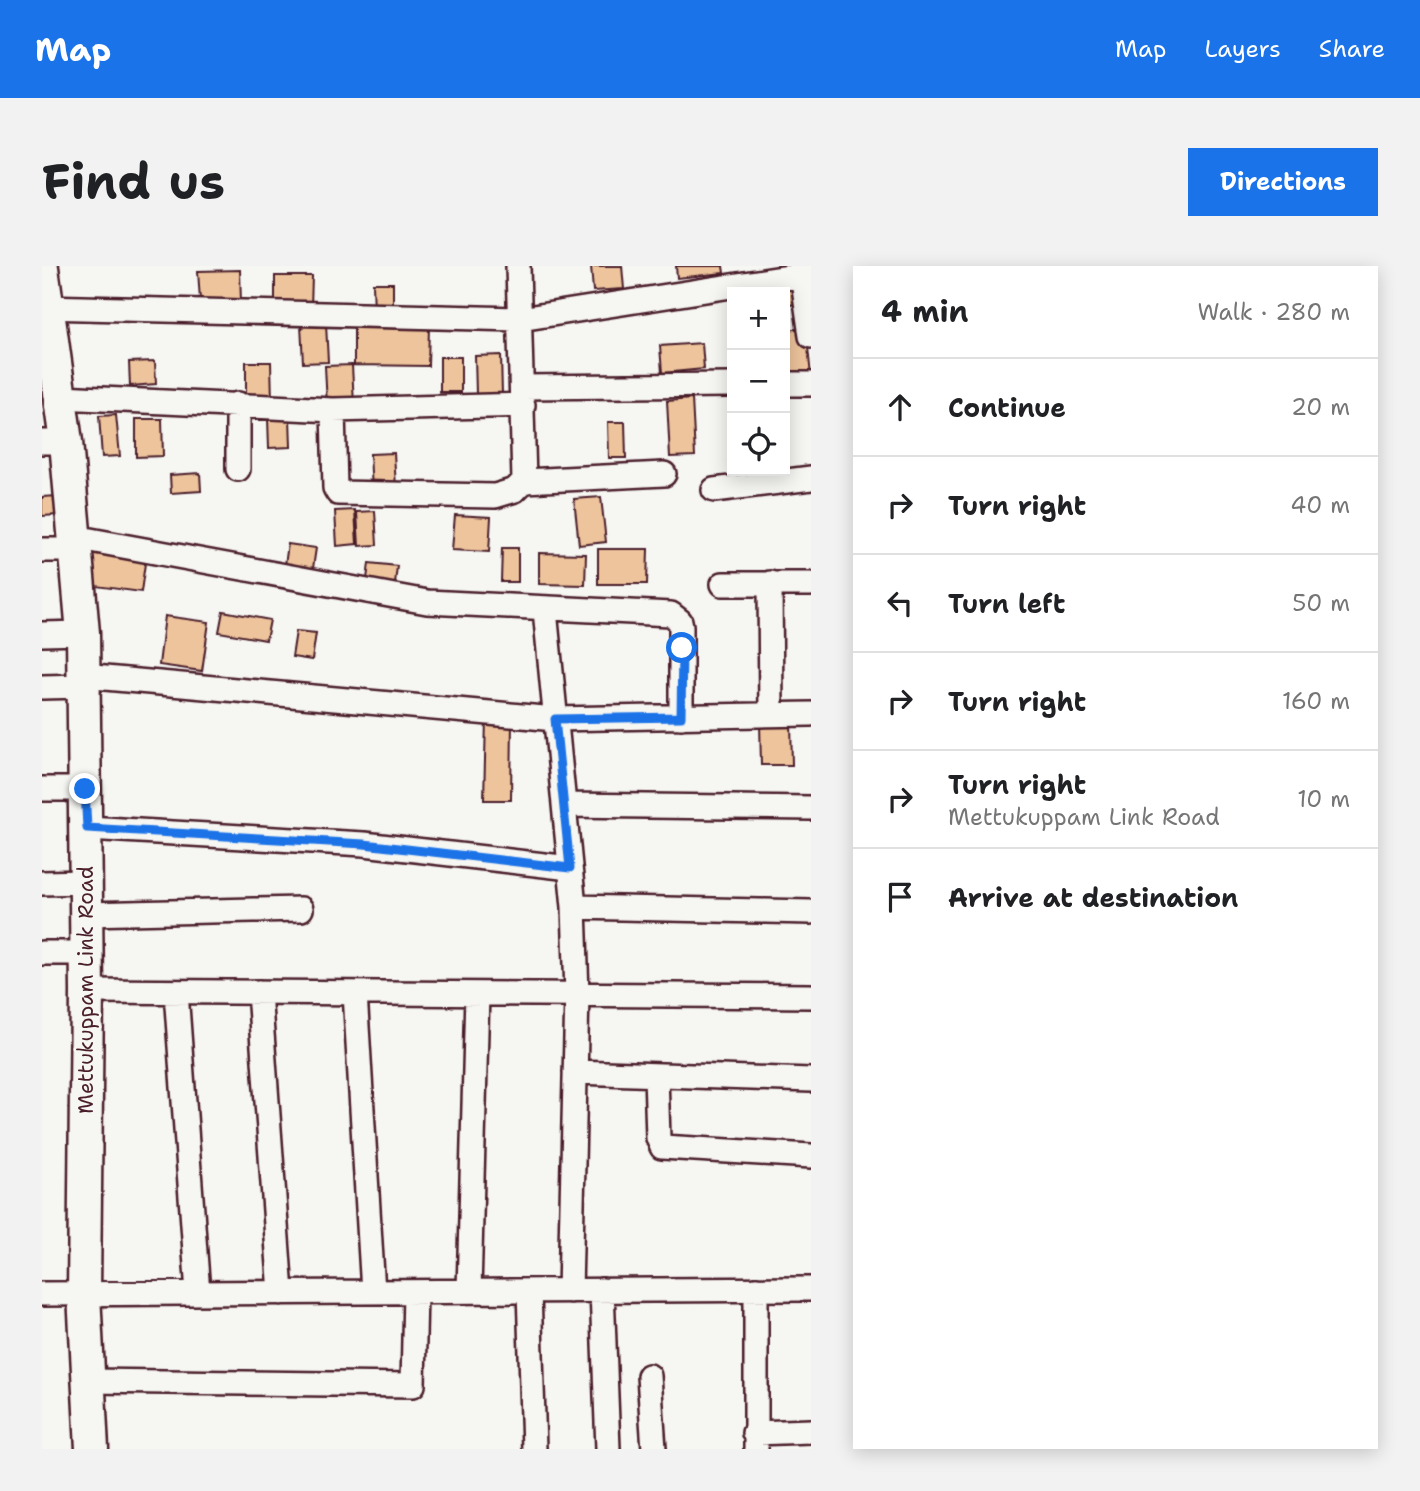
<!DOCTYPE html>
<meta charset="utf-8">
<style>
:root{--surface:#fff;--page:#f2f2f2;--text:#202124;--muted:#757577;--line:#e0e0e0;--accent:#1a73e8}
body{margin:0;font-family:"Shantell Sans",sans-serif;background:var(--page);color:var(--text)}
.controls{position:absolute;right:21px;top:21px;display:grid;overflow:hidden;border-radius:0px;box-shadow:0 4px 18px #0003}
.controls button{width:63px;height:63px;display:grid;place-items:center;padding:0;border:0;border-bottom:2px solid var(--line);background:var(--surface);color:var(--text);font:35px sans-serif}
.stop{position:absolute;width:21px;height:21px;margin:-16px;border:5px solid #1a73e8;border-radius:50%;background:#fff}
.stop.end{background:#1a73e8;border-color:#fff;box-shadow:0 2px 7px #0008}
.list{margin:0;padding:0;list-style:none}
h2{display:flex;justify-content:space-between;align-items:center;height:91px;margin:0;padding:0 28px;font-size:30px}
h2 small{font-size:23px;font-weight:400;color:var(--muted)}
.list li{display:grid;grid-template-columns:46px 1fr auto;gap:21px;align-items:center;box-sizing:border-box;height:98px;padding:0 28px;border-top:2px solid var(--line)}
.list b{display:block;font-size:26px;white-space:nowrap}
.list p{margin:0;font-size:23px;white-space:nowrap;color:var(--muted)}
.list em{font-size:23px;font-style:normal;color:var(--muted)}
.icon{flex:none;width:38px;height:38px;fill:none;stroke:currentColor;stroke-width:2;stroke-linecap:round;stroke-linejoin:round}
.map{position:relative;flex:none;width:769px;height:1183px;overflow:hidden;border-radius:0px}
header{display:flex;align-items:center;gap:42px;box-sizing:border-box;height:98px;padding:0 35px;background:var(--accent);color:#fff}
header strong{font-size:33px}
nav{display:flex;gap:38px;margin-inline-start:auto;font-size:24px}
.intro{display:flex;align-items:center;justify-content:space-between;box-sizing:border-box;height:168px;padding:0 42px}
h1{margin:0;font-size:49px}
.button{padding:18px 32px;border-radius:0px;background:var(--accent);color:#fff;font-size:24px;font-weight:700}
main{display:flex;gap:42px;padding:0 42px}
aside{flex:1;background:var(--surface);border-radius:0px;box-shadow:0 4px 18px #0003}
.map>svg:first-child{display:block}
.building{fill:#edc49c;stroke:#4a1f2b;stroke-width:2}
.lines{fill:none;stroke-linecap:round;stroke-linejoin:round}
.street-casing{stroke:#4a1f2b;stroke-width:28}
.secondary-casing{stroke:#4a1f2b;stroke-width:37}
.street{stroke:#f6f6f2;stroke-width:23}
.secondary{stroke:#f6f6f2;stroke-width:32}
.route{stroke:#1a73e8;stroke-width:9}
.labels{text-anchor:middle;stroke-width:5;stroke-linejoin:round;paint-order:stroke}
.street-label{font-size:21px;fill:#4a1f2b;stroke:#f6f6f2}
</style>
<header>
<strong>Map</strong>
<nav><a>Map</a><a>Layers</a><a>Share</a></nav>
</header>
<div class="intro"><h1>Find us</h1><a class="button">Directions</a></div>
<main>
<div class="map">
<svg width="769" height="1183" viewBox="0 0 769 1183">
<rect width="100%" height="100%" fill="#f6f6f2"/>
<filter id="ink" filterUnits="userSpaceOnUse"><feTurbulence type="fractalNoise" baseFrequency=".0143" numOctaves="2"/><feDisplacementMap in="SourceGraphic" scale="14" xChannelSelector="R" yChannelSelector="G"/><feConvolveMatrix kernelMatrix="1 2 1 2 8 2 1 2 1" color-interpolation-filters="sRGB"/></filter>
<g filter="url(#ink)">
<!-- building -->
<path class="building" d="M549 0H580L582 23 551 25Z
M634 0H681L682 7 635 12Z
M198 4 199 37 171 39V33L158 34 156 5Z
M233 10H270L269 41H233Z
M755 16 758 37 743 40V26H722Z
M331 17H351V47H332Z
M284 58 286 96 261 97 259 59Z
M312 59 387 60 386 100 312 99Z
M764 62 769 110 743 113V64Z
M660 77 662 103 620 107 618 80Z
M459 89 460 128H434L433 90Z
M398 91H419V126H398Z
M113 95 114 118 88 120 87 96Z
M204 96H229L230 135 204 136Z
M310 99 312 139 285 140 283 100Z
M650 133 653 190 628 191 625 135Z
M74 149 78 190 60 191 57 150Z
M248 151 249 181 227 182 226 152Z
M94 153H120L121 190 94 191Z
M566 156H583L584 192H567Z
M352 187 354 222 330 224 328 188Z
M158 207 159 225 129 227 128 209Z
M16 230V249L0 250V231Z
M559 231 564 276 537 279 532 233Z
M313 244 315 278 295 280 293 245Z
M333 245 335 279 317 280 315 246Z
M413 249 449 251 447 286 410 284Z
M246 278 274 282 270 309 242 306Z
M460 282H476V316H459Z
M51 283 104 290 99 326 46 319Z
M556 283H606L605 318H556Z
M497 287 544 288 543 319 497 318Z
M327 297 355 300 352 326 324 322Z
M181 345 228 354 224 374 177 366Z
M123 350 167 356 160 405 117 399Z
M254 365 274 367 270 394 250 391Z
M444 453H470L469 534H442Z
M718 456H749L750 499H719Z"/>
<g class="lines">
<!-- street casing -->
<g class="street-casing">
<path id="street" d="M476 0 482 215 622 208
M759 0 769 70
M0 41 478 53 760 9
M743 118H769
M481 121 690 119
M18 131 291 144 481 139
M196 138V203
M291 144 293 222 296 227 453 230 473 224 482 215
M0 176H24
M672 224 769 212
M32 271 385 336 629 348 638 355 639 360V451
M0 284H32
M728 317 729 448
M681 318H769
M503 344 532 641 535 728 528 1025
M0 368 41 367
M41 410 513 453 769 448
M0 421 42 420
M0 523H43
M522 539 769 542
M45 562 322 578 528 602
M0 617 44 616
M532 641 769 646
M44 648 259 643
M0 687H44
M45 725 769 730
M134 726 156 1027
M217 726 239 1027
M313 727 331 1026
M533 806 769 814
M614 809 616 872 620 881 769 890
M560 1024 566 1183
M427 1025 435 728
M487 1025 492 1183
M0 1028 769 1023
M607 1110 612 1183
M46 1115 371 1119 373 1026
M712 1167 769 1165
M714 1183V1023"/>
</g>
<!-- secondary casing -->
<g class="secondary-casing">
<path id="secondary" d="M0 2 24 176 41 367 45 725 42 1028 50 1183"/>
</g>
<!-- street -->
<use href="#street" class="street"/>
<!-- secondary -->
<use href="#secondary" class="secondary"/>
</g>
</g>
<g class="lines" filter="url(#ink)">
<!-- route -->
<path class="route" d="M43 523 45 562 322 578 528 602 513 453 639 451 640 382"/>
</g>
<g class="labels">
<!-- street labels -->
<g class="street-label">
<text transform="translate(44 724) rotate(-90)" y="7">Mettukuppam Link Road</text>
</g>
</g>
</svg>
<div class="controls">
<button>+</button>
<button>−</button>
<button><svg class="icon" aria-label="locate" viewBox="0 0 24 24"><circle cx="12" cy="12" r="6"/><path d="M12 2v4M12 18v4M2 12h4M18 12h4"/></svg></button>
</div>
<div class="stop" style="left:640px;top:382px"></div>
<div class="stop end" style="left:43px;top:523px"></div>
</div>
<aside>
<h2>4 min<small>Walk · 280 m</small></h2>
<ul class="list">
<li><svg class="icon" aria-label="ahead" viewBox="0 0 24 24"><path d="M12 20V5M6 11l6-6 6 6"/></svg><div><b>Continue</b></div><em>20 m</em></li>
<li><svg class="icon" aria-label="right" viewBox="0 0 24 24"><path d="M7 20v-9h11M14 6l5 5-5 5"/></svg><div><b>Turn right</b></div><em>40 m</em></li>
<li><svg class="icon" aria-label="left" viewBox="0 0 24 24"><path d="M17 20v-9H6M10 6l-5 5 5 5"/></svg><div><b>Turn left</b></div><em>50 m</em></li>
<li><svg class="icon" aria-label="right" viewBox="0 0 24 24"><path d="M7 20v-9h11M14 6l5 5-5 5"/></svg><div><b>Turn right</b></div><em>160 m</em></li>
<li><svg class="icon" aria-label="right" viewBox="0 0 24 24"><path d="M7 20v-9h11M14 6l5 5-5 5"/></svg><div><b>Turn right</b><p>Mettukuppam Link Road</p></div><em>10 m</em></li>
<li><svg class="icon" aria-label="arrive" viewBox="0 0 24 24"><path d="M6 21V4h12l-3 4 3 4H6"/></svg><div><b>Arrive at destination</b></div></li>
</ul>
</aside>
</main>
